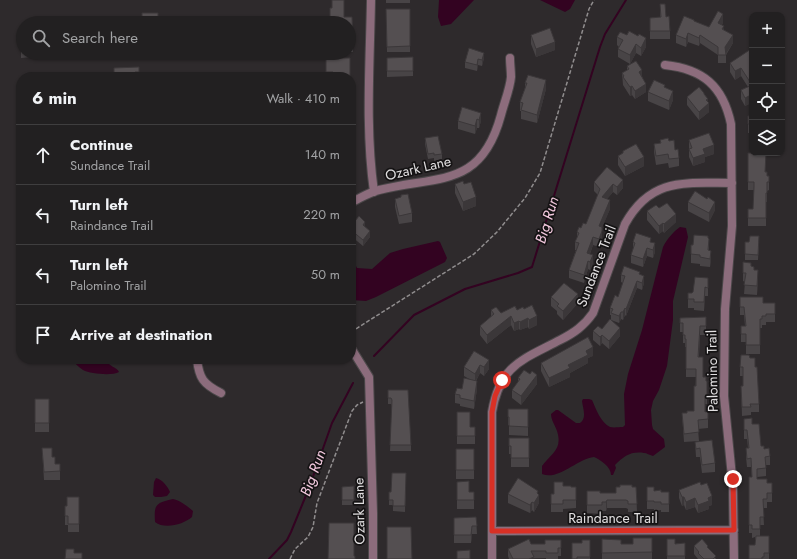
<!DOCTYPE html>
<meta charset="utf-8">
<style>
:root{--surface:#222021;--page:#2e2d2e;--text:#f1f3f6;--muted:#a2a3a5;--line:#3f3e3f}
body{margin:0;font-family:Jost,sans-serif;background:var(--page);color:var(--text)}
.controls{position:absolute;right:12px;top:12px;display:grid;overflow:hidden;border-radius:8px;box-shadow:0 1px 3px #0004}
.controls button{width:36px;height:36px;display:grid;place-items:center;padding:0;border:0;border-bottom:1px solid var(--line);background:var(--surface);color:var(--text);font:20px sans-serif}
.stop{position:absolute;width:12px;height:12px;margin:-9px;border:3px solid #d93025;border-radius:50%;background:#fff}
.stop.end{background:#d93025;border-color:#fff;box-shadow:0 1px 4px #0008}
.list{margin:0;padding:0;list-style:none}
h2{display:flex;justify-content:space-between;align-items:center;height:52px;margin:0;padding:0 16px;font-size:17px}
h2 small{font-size:13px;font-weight:400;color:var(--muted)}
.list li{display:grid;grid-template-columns:26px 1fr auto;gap:12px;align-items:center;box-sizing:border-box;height:60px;padding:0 16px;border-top:1px solid var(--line)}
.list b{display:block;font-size:15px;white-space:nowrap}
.list p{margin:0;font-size:13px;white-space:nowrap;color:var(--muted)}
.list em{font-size:13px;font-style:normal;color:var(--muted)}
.icon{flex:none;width:22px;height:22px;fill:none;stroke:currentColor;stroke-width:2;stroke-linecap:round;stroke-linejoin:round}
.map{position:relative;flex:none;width:797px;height:559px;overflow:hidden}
.search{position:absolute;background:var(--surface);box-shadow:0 1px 3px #0004;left:16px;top:16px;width:340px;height:44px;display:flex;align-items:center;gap:10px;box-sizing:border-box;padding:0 14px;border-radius:22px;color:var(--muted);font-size:15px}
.panel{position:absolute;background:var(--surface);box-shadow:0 1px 3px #0004;left:16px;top:72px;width:340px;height:292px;border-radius:16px}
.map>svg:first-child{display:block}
.water{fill:#330321}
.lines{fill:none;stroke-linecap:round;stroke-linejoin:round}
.stream{stroke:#330321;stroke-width:2}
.minor-casing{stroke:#4b4749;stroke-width:10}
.path{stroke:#908d8e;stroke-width:1.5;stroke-dasharray:4 2;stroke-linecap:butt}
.minor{stroke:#8c6c7c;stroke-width:8}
.wall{fill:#484446}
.shaded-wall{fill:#3b3739}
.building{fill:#544f51;stroke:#3b3739}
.route{stroke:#d93025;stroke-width:5}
.labels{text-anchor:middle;stroke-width:3.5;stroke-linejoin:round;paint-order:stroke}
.street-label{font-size:14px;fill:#e1dfe0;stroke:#151314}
.water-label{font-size:15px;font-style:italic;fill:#f3c9de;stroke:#151314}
</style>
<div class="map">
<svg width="797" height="559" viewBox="0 0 797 559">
<rect width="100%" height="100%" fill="#2e2a2c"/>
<!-- water -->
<path class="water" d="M439 0H474L451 24 441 26 438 17Z
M540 0H575L570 9 565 12Z
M680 227 686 228 688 237 673 301V320L667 366 659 390 653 401 651 410 652 425 653 429 664 439 665 447 653 456C649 455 647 453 644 453 631 451 624 456 615 465L616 468 613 475H611C611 467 601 460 594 457 577 459 558 481 542 474V466C551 453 563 450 557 431 555 425 551 420 551 414L556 410H558L576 423H580C587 418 583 409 582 401L583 399H589L592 400C596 409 601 423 610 427 614 428 619 427 623 427L625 425 624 394 628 374 642 330 663 247C667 239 673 232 680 227Z
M438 241 440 242 447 258 445 262 376 297 366 301 351 300V262L355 264 357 268 372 269 390 253 403 249Z
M72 359H105C109 367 117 367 119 372 112 376 91 374 83 370 78 367 75 363 72 359Z
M156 478C162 479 168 487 170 492L167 496 161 497H155L153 495 154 482Z
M173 499C181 501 187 506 193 511L192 517C184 524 165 530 155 522 154 505 155 503 173 499Z"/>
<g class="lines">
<!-- stream -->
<path class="stream" d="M374 356 414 315 465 289 518 273 532 267 600 47 605 34 626 0
M269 559 287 540 291 532 309 488 332 423 353 383"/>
<!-- minor casing -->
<g class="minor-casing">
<path id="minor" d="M371 0C370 64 365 128 374 192
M665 65C703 69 723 86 731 124L732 226 725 309 724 396 733 487 734 559
M351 204 354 201C362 197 370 192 379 190 438 175 481 189 501 115 504 103 510 89 511 77 511 71 510 64 510 58
M351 348 369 377 373 513V559
M197 359C199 378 203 384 221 393
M492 531 734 530
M492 559V412C500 365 522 360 560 340 574 333 584 326 593 313L625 224C651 177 685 183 732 183"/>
</g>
<!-- path -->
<path class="path" d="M351 332 474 254 497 232 525 198 540 173 589 9 594 0
M290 559 295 549 308 537 313 527 317 503 352 411 357 405 363 402"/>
<!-- minor -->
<use href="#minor" class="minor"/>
</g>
<!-- wall -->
<path class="wall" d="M386 0H410V3H386Z
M660 4 666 17 670 31V39H650V18L660 17Z
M332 8 344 17H352L353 52H349V23Z
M386 9H410V52H387Z
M694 22 709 27 723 22 722 25 724 30 733 43 726 55V63H718V55L700 43 699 46 688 42 686 47 676 43V35Z
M21 25H23V53H32V57L21 58Z
M531 35 555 50 536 57 531 44Z
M627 35 638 36 646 47 641 56 636 53 630 64 618 57V49L619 47 617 45V37Z
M752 51V110L749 104 745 106 741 99V90L748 87 741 76 735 80 730 72V63Z
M413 57V76L387 77V58Z
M326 58 350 77H326Z
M484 58 482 66 478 65 477 71 465 68V62Z
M627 66 642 76 646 92 635 99 632 95 630 96 623 85 622 73 627 70Z
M139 67V77H114Z
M351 82H352V101H351Z
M525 83 546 89 537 123 521 119V111H520V102L525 88Z
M665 88 673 100 669 110 648 101V92Z
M704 95 709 112 699 120 687 105V97Z
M462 107 481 121 479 128H477L475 134 458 129V121Z
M748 116H752V133H748Z
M425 138 442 154V159L434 161V158L428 159 425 144Z
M660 140 669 141 675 150 679 158V166L669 168 668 163 656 165 654 152V144L660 143Z
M689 140 714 154 705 157V162L693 166 689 157Z
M623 151 644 166 625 176 618 165V156L623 153Z
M748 153 766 172 767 176H769V190L767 191V202H766V226H748V209H753L754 193V190H748Z
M607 167 623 188 617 195 613 192 607 199 610 209 602 227V240L599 247 593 245 590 254 593 263 590 270 588 269 584 283 569 278V270L576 250H575V242L577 238V232L581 228 586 224 598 195 594 191V182Z
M455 184H464L476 206 463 211 455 193Z
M401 195 412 213V222L399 224 395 207V199L401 198Z
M688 202 715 210 709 222 688 211Z
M659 208 676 222 664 233 663 231 659 234 647 220V211Z
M351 226 365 227 370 237 363 246 351 236Z
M708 239 709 247V250L711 259 710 267 700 266V264L691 263V245H693Z
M633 242H651L655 252 653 258 647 256 643 267 631 263V255L633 250Z
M749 242H759L758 260H745V254Z
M751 266 758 279 757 295 744 294 745 282 743 281V273Z
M640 274 644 283 642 290 637 288 626 316 625 315 623 320 621 319 619 323 611 320 620 336 609 349 602 343 600 346 593 340V331L602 329 611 320V315H610V308L618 297 623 283 621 282V275Z
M708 287V296H705L704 311 694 310V308H688V293H692Z
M551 297 578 303 563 320 557 314V311L551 306Z
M740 297 763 303H775V322H766V325H762V328H760V354H746V342H741V326H745L744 315H740Z
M524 309 537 325 529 329 528 327 520 330 519 329 514 331 511 325 487 344 480 335V326L491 317V310L501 313Z
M706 317V335H700L699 357 703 377 706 381H707V404H705V412L708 419V428L698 429 699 441 684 442 682 413H687L694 411 696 377H686V347H685V343H683V332H680V318Z
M474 351 489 369 484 376 480 373 476 381 477 389 474 409 460 406V404L455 403V394L471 380 464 376V367Z
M593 356 588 358V363L570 373V377L549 387 541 371V363Z
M750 358 755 367 759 404V412H751V415L742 416 741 386H743V376H740V367Z
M518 378 537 384 521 405 512 398V390L518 382Z
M388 390 411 445V451H390L392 406 391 404H388Z
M35 399H49V432H35Z
M508 409H528V436L509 435V425H508Z
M457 412 470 427H475V444H457Z
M744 419 752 424 761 446 770 456V465H766V476L757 477V479L767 483H772V502H767V508H763L764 525H760V536H769V559H749L755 545V537L752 538V533H749V477H752L751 467H747L746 457V448H748L747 439H744Z
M509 438H529V467H511V454H509Z
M695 442 715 463V472L702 473 700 457H696Z
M42 448 52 457 55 464H60V480H44Z
M456 449H474V479H456Z
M406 473 405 512 393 511V505H389V492H391Z
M457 482 469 492H474V509H457Z
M701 485 712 505 709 506V509L698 513 695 507 686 510 684 505 682 506 679 498V490Z
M354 486V505H342V487Z
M563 486 571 487H576V508L563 509V512H551V494H554Z
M632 487H636L637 512H628V509L626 508H607L606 511H602V514L587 513V491L600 493H616Z
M647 487 654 491 661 492H669V512H661V510L654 511V509H647Z
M508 494H538L539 503 534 512 532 510 530 513 508 503Z
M79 497V532H68V525H65V506H67Z
M476 517 477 534H472L471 543H454V518Z
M652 538V559H602V539L621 544H633Z
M667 539 675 544 685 543V559H667Z
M561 540V556H558V559H546V558L509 559 508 556V549L531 544H545Z
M590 540V559H572L582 543Z
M694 546 708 548 716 559H698L694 554Z"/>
<!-- shaded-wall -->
<path class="shaded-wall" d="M723 14V22L718 31V23Z
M688 33V42L686 47V39Z
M700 35V43L699 46V38Z
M733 35V43L725 55V47Z
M646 38V47L641 56V48Z
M555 42V50L536 57V49Z
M636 44V53L630 64V55Z
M484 53V58L482 66V60Z
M478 59V65L477 71V65Z
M741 68V76L735 80V71Z
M642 70V79L639 72Z
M546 80V89L537 123V115Z
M646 84V92L635 99V91Z
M632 86V95L630 96V87Z
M673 91V100L669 110V101Z
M749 96V104L745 106V98Z
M708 99V104L709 103V112L699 120V112Z
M481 113V121L479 128V120Z
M477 119V128L475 134V126Z
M714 145V154L705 157V162L693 166V158L703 149Z
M644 157V166L625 176V167Z
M623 180V188L617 195V187Z
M613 184V192L602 205V197Z
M476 197V206L463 211V202Z
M610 200V209L599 235V226Z
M715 202V210L709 222V213Z
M676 214V222L664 233V224Z
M365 222V227L363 225Z
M663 223V231L659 234V226Z
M602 227V240L599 247V239Z
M370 231V237L363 246V240Z
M593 237V245L587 261V253Z
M655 243V252L653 258V250Z
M647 248V256L643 267V259Z
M711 251V259L710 267V259Z
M593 255V263L590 270V262Z
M588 261V269L584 283V275Z
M758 270V279L757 295V286Z
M644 276V283L642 290V283Z
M637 281V288L626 316V309Z
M705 287V296L704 311V302Z
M578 294V303L563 320V311Z
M625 308V315L623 320V312Z
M621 312V319L619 323V316Z
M511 316V325L487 344V335Z
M537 316V325L529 329V320Z
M528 318V327L520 330V322Z
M519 321V329L514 331V323Z
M620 328V336L609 349V341Z
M602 335V343L600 346V337Z
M593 347V356L588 358V363L570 373V377L549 387V378L568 365 586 351Z
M489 360V369L484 376V367Z
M480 365V373L475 382V374Z
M537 375V384L521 405V396Z
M477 381V389L474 409V401Z
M538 491V497L539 495V503L534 512V503L537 493Z
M712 496V505L709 506V509L698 513V505L708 498Z
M682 497H684V505L682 506Z
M695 498V507L686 510V502Z
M607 500V508L606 511V502Z
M532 502V510L530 513V505Z
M472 526V534L471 543V535Z"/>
<!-- building -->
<path class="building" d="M332 0H344V17H352L353 46H349V23H330V8H332Z
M660 4H665L666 17 669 16 670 31H650V18L661 17Z
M386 9H410V46L387 47Z
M718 11 723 14 718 23 724 26 722 29 733 35 725 47 726 55H718V47L700 35 699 38 688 33 686 39 676 35 684 16 694 20V21L709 27Z
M142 13H158V23H127H142Z
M21 25H23V49H21Z
M550 28 555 42 536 49 531 35Z
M629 31 638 36 639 34 646 38 641 48 636 44 630 55 618 49 623 40 617 37 620 32 627 35Z
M469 48 484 53 482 60 478 59 477 65 465 62Z
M751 49 752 51V85L741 68 735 71 730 63Z
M413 57V71H387V58Z
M326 58H350V77H333V72H326Z
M636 61 642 70 639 72 646 84 635 91 632 86 630 87 623 77 624 76 622 73 629 69 627 66Z
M139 67V72H135V77H114V68Z
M528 75 546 80 537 115 521 110 523 103 520 102 527 83H525Z
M654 80 665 85 664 87 673 91 669 101 648 92Z
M351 82H352V96H351Z
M752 85V101L749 96 745 98 741 90Z
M699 87 704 93V94L708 99 706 100 709 103 699 112 687 97Z
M462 107 481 113 479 120 477 119 475 126 458 121Z
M748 116H752V124H748Z
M709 133 714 145 703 149 705 154 693 158 689 149 692 148 689 140Z
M438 136 442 154 434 155V153L428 154 425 138Z
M668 138 669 141 674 140 675 150 678 149 679 158 669 159 668 154 656 156 654 144 661 143 660 140Z
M636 144 644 157 625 167 618 156 623 153V151Z
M748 153H766L765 172H767V176H769V182H767V193H766V218H748V209H753L754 187V182H748Z
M607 167 623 180 617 187 613 184 602 197 610 200 599 226 602 227V231L599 239 593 237 587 253 593 255 590 262 588 261 584 275 569 270 579 243 575 242 579 233 577 232 579 227 581 228 583 223 586 224 600 189 594 182Z
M463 181 464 184 471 182 476 197 463 202 455 184Z
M695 191 707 199 708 197 715 202 709 213 688 202Z
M408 194 412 213 399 216 395 199 401 197V195Z
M667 203 676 214 664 224 663 223 659 226 647 211 656 205 659 208Z
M359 216 365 222 363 225 370 231 363 240 351 230V226Z
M636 233 651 238 650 242 655 243 653 250 647 248 643 259 631 255 635 243 633 242Z
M694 235 708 236V238L709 239 708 250 711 251 710 259 700 257V255L691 254V245H693Z
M750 236H759L758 255 745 254V242H749Z
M743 262 751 263V266L754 267V270H758L757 286 744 285 746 273H743Z
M624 266 640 272 639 274 644 276 642 283 637 281 626 309 625 308 623 312H621L619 316 611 313 613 309 610 308 615 295 618 297 625 276 621 275Z
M695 277 708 278V288L705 287 704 302H694V299H688V293H692L693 292Z
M564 283 578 294 563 311 557 306 559 304 551 297Z
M740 297H763V303H775V314H766V316H762V319H760V345H746V334H741V326H746L744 307H740Z
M532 305 537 316 529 320 528 318 520 322 519 321 514 323 511 316 487 335 480 326 494 314 491 310 496 307 501 313 515 306 517 310 523 307 524 309Z
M706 317V326H700L698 357H703V377H706V381H707V396H705V412L708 411V419L698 420 699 432 684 434 682 413H687V411H694V386H696V369H686V339H685V335H683V323H680V318Z
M610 319 620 328 609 341 602 335 600 337 593 331 598 326 602 329Z
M588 337 593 347 586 351 588 355 568 365 570 368 549 378 541 363Z
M474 351 489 360 484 367 480 365 475 374 464 367Z
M741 355H749L750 358H755V367H757L759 404H750L751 407H742L741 386H743V367H740Z
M524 370 530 374 532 371 537 375 521 396 512 390 520 379 518 378Z
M464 378 477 381 474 401 460 398V395L455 394 457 388 462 389Z
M388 390H408L411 445H390L392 400 391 398H388Z
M35 399H49V423H35Z
M508 409H528V427L509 426V417H508Z
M457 412H470V427H475V436H457Z
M752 418V424H759L761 446H764V449L769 448 770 456 765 457 766 468 757 469V479H767V483H772V493H767V499H763L764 517H760V529H752V525H749V477H752L751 458 747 459 746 448H749L747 430H744V419Z
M509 438H529V458H511V446H509Z
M712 440 715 463 702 465 700 448 696 449 695 442Z
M42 448H52V457H55V464H60V471L44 472Z
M456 449H474V470H456Z
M392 473H406L405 506H393V500H389V492H391Z
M518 478 538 491 537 493 539 495 534 503 532 502 530 505 508 494Z
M469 481V492H474V500H457V482Z
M554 482H563V486H571V487H576V500H563V504H551V494H554Z
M700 482 701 485 707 483 712 496 708 498 709 501 698 505 695 498 686 502 684 497H682L679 490Z
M620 485H632V487H636L637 504H628V501L626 500H607L606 502H602V505H587V491H600V493H616V487H620Z
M354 486V500H342V487Z
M647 487H654V491L661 490V492H669V504H661V502H654V501H647Z
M67 497H79V524H68V516H65V506H67Z
M476 517 477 526H472L471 535H454V518Z
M329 523H354V556H355V559H328Z
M387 527H411L412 559H387Z
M756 536H769V553H764V557H762V559H749V545H755Z
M633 538H652V552L602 553V539L621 540V544H633Z
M529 539 531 544H545V540H561V548H558V553H546V551H531L534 557 529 559H513L508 549Z
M667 539H675V544L685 543V556H667Z
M702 539 708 546 707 547 716 556 713 559H704L698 553 699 552 694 546Z
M582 540H590V557H577V559H572V543H582Z
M66 549H74V553H82V559H65Z
M470 550V559H457V551Z"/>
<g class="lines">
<!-- route -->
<path class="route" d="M502 380 495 396 492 412V531L734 530 733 479"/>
</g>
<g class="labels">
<!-- street labels -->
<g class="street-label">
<text transform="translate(418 168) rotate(-13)" y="5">Ozark Lane</text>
<text transform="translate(596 266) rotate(-69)" y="5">Sundance Trail</text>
<text transform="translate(712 371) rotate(-91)" y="5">Palomino Trail</text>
<text transform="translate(359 511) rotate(-91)" y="5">Ozark Lane</text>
<text x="613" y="523">Raindance Trail</text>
</g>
<!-- water labels -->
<g class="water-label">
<text transform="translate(547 220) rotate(-73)" y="5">Big Run</text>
<text transform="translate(313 473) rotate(-70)" y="5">Big Run</text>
</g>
</g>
</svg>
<div class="controls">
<button>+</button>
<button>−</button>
<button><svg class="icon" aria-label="locate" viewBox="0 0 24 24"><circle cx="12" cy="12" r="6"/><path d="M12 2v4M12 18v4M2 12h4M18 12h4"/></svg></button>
<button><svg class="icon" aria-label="layers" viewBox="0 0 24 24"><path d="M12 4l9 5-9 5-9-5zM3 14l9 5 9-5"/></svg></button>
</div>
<div class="stop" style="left:502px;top:380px"></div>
<div class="stop end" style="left:733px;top:479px"></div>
<div class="search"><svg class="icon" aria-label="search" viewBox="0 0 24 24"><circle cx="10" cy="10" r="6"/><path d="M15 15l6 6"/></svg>Search here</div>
<section class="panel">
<h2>6 min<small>Walk · 410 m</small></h2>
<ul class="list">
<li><svg class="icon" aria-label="ahead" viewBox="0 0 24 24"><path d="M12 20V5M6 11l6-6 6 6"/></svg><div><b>Continue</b><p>Sundance Trail</p></div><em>140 m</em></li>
<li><svg class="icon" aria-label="left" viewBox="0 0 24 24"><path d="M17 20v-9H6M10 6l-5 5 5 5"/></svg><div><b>Turn left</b><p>Raindance Trail</p></div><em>220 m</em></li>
<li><svg class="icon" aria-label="left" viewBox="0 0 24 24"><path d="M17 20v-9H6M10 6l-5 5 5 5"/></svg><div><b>Turn left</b><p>Palomino Trail</p></div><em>50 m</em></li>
<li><svg class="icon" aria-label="arrive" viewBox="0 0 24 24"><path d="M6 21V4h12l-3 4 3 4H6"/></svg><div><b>Arrive at destination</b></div></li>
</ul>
</section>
</div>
